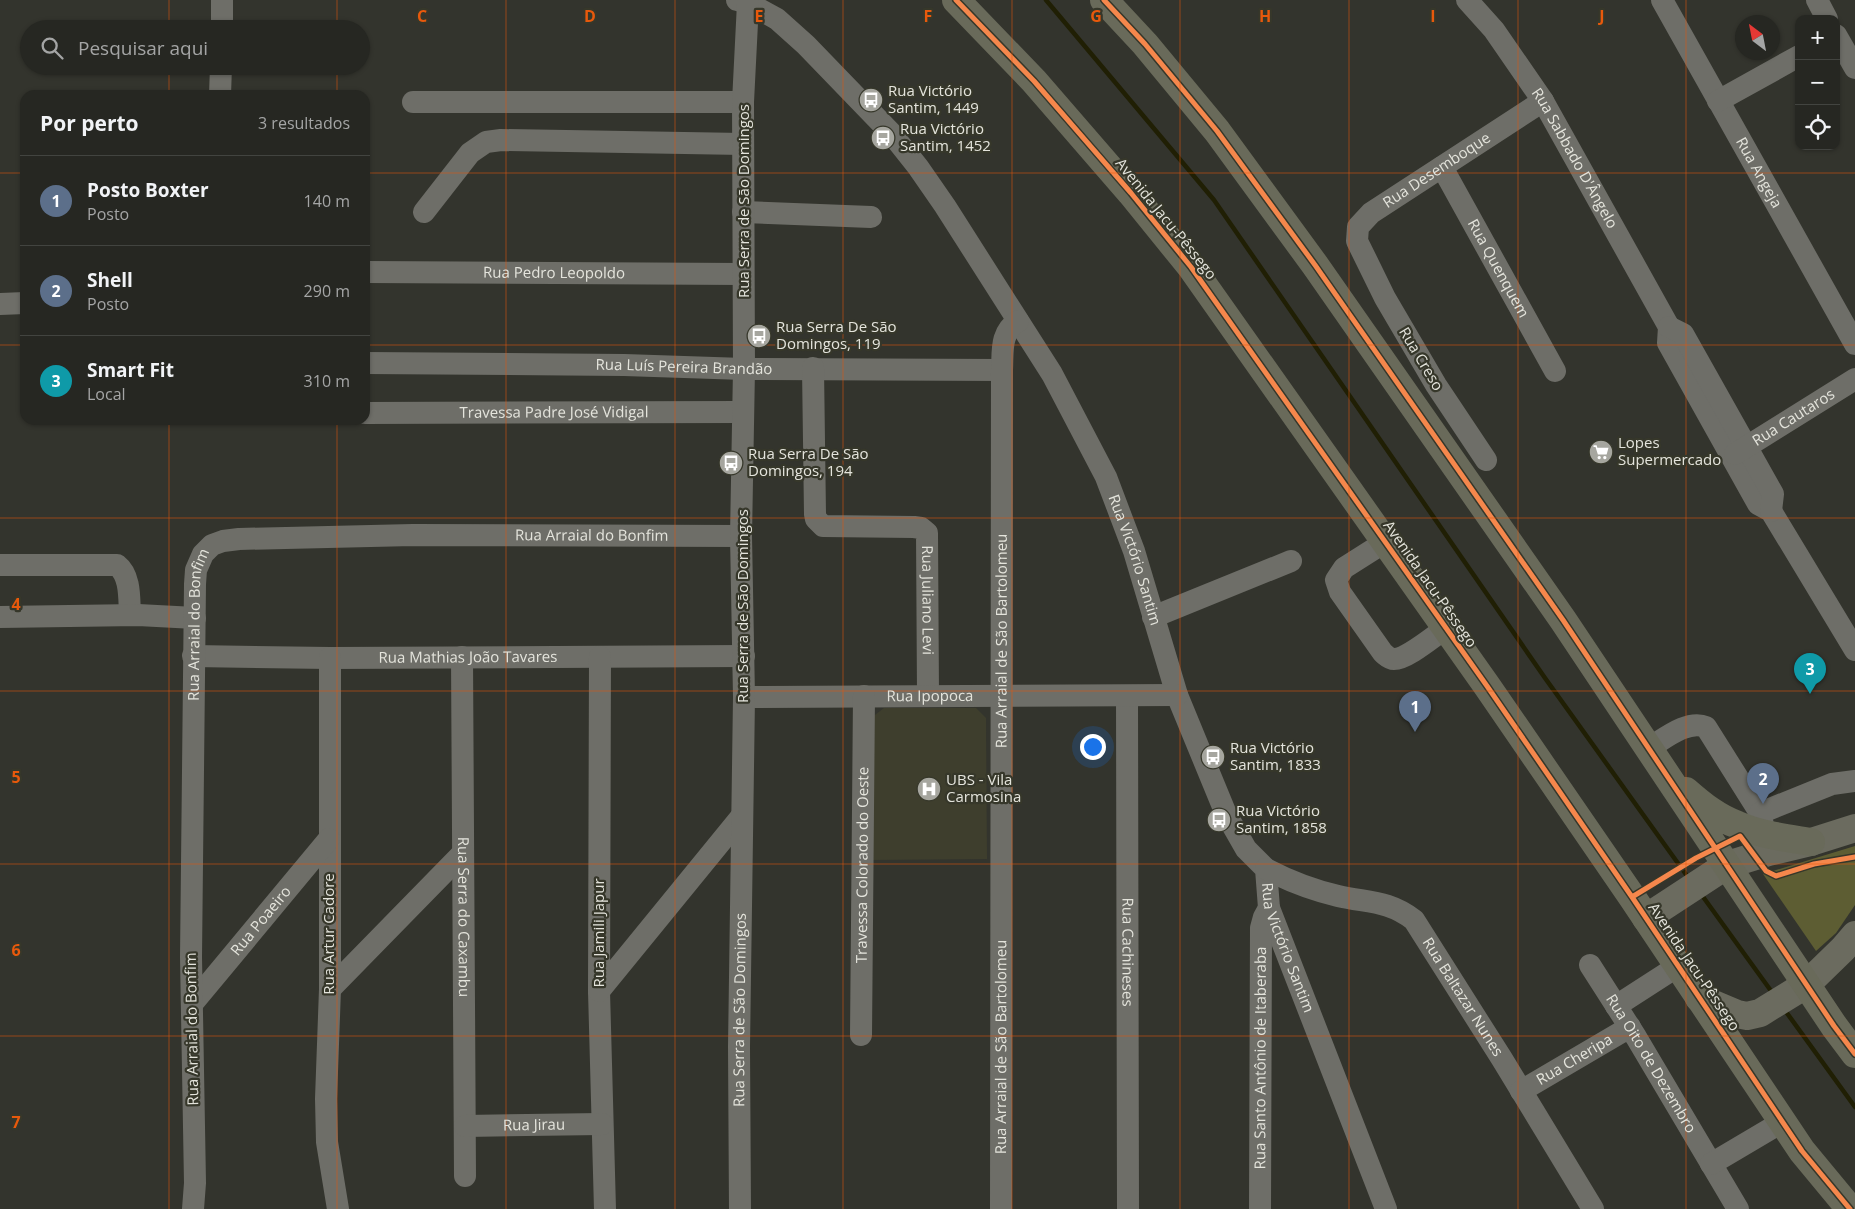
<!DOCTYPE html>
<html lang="pt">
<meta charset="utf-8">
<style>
:root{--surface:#262722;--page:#32332f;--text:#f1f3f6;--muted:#a4a5a5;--line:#424440;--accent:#1a73e8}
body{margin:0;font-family:"Open Sans",sans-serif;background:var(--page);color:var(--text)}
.controls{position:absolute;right:15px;top:15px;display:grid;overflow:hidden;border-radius:10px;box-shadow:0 1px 4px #0004}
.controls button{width:45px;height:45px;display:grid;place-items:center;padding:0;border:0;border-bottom:1px solid var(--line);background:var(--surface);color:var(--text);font:25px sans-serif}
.compass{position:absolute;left:1735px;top:15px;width:45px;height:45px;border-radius:50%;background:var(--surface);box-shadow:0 1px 4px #0004;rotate:328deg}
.you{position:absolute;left:1092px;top:746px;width:18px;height:18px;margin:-12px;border:4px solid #fff;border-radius:50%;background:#1a73e8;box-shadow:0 0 0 8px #1a73e833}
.badge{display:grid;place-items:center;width:32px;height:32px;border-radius:50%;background:var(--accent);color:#fff;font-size:16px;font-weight:700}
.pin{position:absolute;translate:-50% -41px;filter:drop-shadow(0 1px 2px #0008)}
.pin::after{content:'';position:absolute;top:26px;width:18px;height:15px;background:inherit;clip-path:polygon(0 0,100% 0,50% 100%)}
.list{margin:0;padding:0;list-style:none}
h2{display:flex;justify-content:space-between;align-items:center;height:65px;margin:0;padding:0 20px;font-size:21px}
h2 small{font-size:16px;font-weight:400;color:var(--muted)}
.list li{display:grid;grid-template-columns:32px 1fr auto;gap:15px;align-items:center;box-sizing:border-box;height:90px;padding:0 20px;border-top:1px solid var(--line)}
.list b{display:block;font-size:19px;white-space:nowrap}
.list p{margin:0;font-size:16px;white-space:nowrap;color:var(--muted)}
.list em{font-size:16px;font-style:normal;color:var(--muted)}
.icon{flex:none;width:28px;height:28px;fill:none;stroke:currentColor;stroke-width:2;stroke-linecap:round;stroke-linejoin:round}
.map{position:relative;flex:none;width:1855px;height:1209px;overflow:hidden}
.search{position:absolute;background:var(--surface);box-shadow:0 1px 4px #0004;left:20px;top:20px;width:350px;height:55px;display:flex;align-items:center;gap:12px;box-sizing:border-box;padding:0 18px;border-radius:28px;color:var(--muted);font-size:19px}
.panel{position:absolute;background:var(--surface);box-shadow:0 1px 4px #0004;left:20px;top:90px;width:350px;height:335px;border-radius:15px}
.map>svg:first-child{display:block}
.built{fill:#3e3e2d}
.green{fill:#5d5d33}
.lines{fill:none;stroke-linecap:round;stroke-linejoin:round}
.stream{stroke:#201f04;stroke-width:4.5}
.minor{stroke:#6e6e68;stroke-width:22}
.major{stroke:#6b6b5f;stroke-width:28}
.highway{stroke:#696a5a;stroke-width:28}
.cycleway-casing{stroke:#36372a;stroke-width:8}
.cycleway{stroke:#f5874c;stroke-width:5}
.grid{fill:none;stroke:#e8590c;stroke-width:1;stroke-opacity:0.55}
.labels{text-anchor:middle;stroke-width:4.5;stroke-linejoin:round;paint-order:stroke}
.poi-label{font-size:15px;fill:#e4e4dc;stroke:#36372a;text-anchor:start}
.street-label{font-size:15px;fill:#e4e4dc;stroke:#36372a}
.grid-label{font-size:16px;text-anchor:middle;font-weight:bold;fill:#e8590c;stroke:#36372a;stroke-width:4.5;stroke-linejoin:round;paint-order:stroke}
</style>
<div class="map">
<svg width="1855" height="1209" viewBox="0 0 1855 1209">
<rect width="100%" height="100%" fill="#33342d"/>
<!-- built -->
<path class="built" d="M884 708H976L986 718 987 859 870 860 871 718Z"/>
<!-- green -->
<path class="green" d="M1855 846V905L1836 933 1816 951 1763 874Z"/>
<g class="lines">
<!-- stream -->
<path class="stream" d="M1046 0 1214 200 1545 678 1690 880
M1701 894 1774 995
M1784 1009 1855 1107"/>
<!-- minor -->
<g class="minor">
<path id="s1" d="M737 0 748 3 777 19 806 45 891 133 918 167 945 206 1052 374 1106 477 1134 551 1177 695 1226 814 1246 849 1266 869 1269 908 1386 1209"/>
<path id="s2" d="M1467 0 1494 30 1543 101 1669 327 1668 343 1758 504 1771 511 1855 650"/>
<path id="s3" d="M1662 0 1855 344"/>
<path d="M1817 0 1827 19"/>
<path d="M222 29V0"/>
<path d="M1836 35 1855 68"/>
<path d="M220 95 221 66"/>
<path d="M1718 101 1799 56"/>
<path d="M413 102H743"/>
<path id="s4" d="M1442 167 1555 371"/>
<path d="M424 212 470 153 486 142 501 140 743 144"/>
<path d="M743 212 871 217"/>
<path id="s5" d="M365 272 743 274"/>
<path d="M0 304 25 303"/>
<path d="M1669 327 1683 334 1773 494 1771 511"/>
<path id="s6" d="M365 363 624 365 744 369 1002 370"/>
<path id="s7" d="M813 368 815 514 816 519 823 526 914 527 921 528 927 533 928 695"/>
<path id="s8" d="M365 413 743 412"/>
<path id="s9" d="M1735 454 1855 379"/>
<path id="s10" d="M1486 460 1436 385 1385 298 1357 241 1358 227 1371 213 1543 101"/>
<path d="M1385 542 1344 568 1336 580 1340 592 1383 653C1387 656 1389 659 1394 659 1407 659 1434 636 1446 628"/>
<path d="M0 565H117C131 576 129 599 130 615"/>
<path d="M0 617 138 615 195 618"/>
<path d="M1153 617 1291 561"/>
<path id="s11" d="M193 656 330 658 744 656"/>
<path id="s12" d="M462 657 465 1176"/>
<path d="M600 657 599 991 605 1209"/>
<path d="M330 658V989L326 1099 327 1142 338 1209"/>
<path id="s13" d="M1127 696 1128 1209"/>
<path id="s14" d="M744 697 1177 695"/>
<path d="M1649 748C1664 739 1688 719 1706 727L1760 813 1765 833"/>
<path d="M1760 813 1832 784 1855 781"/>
<path id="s15" d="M1266 869C1289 881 1312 890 1338 896 1368 903 1388 900 1414 920L1502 1059 1593 1209"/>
<path id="s16" d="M1590 965 1636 1037 1738 1209"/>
<path d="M330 989 463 853"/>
<path d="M599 991 741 817"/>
<path id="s17" d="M192 1004 329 839"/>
<path d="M1616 1006 1678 966"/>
<path id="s18" d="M861 1035 864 696"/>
<path id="s19" d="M1521 1091 1630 1027"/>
<path id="s20" d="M465 1126 602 1124"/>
<path d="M1711 1164 1782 1122"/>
<path id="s21" d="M193 1209 195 1183 191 957 195 584 196 570 203 554 212 545 223 541 239 539 413 535 741 536"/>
<path id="s22" d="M740 1209 739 1047 744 697 741 536 744 369 743 102 748 3"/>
<path id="s23" d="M1001 1209 1002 370C1003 350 1000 333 1018 321"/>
<path id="s24" d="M1260 1209 1261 928 1264 917 1269 908"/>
</g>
<!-- major -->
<path class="major" d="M1646 918 1727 865 1769 852 1811 842 1855 828
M1699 998 1737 1014 1747 1016 1760 1013 1807 984 1843 949 1855 935"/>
<!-- highway -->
<path class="highway" d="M956 0 1034 81 1131 193 1191 267 1487 686 1632 897 1802 1151 1850 1209
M1104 0 1145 44 1217 131 1315 265 1563 620 1834 1026 1855 1054
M1686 791C1702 805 1718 818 1738 825 1761 835 1787 838 1811 842"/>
<!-- cycleway casing -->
<g class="cycleway-casing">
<path id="cycleway" d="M956 0 1034 81 1131 193 1191 267 1487 686 1632 897 1802 1151 1850 1209
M1104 0 1145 44 1217 131 1315 265 1563 620 1834 1026 1855 1054
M1632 897 1696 858 1740 836 1766 871 1776 876 1814 864 1855 857"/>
</g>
<!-- cycleway -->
<use href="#cycleway" class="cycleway"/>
</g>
<!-- grid -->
<path class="grid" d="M169 0V29M337 0V29M506 0V1209M675 0V1209M843 0V1209M1012 0V1209M1180 0V1209M1349 0V1209M1518 0V1209M1686 0V1209M169 66V95M337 66V95M0 173H25M365 173H1855M0 345H25M365 345H1855M169 420V1209M337 420V1209M0 518H1855M0 691H1855M0 864H1855M0 1036H1855"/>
<!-- icons -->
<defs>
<g id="bus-disc" transform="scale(1.25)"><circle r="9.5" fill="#a6a69f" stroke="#36372a"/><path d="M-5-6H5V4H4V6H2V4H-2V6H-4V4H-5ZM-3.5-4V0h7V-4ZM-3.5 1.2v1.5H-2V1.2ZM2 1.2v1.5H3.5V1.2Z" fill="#fff"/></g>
<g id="supermarket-disc" transform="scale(1.25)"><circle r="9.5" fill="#a6a69f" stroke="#36372a"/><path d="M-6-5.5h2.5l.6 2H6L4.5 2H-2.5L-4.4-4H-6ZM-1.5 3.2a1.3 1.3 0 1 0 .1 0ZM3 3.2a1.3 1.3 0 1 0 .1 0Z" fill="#fff"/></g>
<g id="hospital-disc" transform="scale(1.25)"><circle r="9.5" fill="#a6a69f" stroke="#36372a"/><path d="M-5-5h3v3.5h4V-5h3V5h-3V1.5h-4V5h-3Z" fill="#fff"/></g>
</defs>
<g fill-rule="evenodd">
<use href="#bus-disc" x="871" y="100"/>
<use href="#bus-disc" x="883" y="138"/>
<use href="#bus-disc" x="759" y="336"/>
<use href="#supermarket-disc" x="1601" y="452"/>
<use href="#bus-disc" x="731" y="463"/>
<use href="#bus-disc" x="1213" y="757"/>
<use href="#hospital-disc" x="929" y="789"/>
<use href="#bus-disc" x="1219" y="820"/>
</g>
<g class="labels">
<!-- poi labels -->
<g class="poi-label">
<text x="888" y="96">Rua Victório<tspan x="888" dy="17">Santim, 1449</tspan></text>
<text x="900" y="134">Rua Victório<tspan x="900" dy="17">Santim, 1452</tspan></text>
<text x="776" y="332">Rua Serra De São<tspan x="776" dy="17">Domingos, 119</tspan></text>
<text x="1618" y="448">Lopes<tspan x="1618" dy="17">Supermercado</tspan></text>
<text x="748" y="459">Rua Serra De São<tspan x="748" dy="17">Domingos, 194</tspan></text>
<text x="1230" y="753">Rua Victório<tspan x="1230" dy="17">Santim, 1833</tspan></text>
<text x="946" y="785">UBS - Vila<tspan x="946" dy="17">Carmosina</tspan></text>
<text x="1236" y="816">Rua Victório<tspan x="1236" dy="17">Santim, 1858</tspan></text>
</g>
<!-- street labels -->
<g class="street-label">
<text dy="5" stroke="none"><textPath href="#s2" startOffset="192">Rua Sabbado D'Ângelo</textPath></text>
<text dy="5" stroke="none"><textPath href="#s10" startOffset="366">Rua Desemboque</textPath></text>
<text dy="5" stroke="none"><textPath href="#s3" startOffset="198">Rua Angeja</textPath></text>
<text transform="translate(744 201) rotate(-90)" y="5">Rua Serra de São Domingos</text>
<text transform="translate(1166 219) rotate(51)" y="5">Avenida Jacu-Pêssego</text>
<text dy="5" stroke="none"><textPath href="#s4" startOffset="116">Rua Quenquem</textPath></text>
<text dy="5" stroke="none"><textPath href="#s5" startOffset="189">Rua Pedro Leopoldo</textPath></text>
<text transform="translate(1421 359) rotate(59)" y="5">Rua Creso</text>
<text dy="5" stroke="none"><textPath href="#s6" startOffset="319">Rua Luís Pereira Brandão</textPath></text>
<text dy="5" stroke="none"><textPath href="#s8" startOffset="189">Travessa Padre José Vidigal</textPath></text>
<text dy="5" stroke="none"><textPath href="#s9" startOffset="69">Rua Cautaros</textPath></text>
<text dy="5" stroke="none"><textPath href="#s21" startOffset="1050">Rua Arraial do Bonfim</textPath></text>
<text dy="5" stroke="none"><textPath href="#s1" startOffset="700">Rua Victório Santim</textPath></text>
<text transform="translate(1430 584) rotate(55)" y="5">Avenida Jacu-Pêssego</text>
<text dy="5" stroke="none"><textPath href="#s7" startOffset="334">Rua Juliano Levi</textPath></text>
<text transform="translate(743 606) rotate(-90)" y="5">Rua Serra de São Domingos</text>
<text dy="5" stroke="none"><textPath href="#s21" startOffset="585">Rua Arraial do Bonfim</textPath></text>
<text dy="5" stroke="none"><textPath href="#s23" startOffset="568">Rua Arraial de São Bartolomeu</textPath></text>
<text dy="5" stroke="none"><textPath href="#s11" startOffset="275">Rua Mathias João Tavares</textPath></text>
<text dy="5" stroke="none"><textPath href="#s14" startOffset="186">Rua Ipopoca</textPath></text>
<text dy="5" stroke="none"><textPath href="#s18" startOffset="170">Travessa Colorado do Oeste</textPath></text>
<text dy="5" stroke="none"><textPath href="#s12" startOffset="260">Rua Serra do Caxambu</textPath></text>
<text dy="5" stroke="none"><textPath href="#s17" startOffset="108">Rua Poaeiro</textPath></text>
<text transform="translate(599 933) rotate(-90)" y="5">Rua Jamili Japur</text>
<text transform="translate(329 934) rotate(-90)" y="5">Rua Artur Cadore</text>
<text dy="5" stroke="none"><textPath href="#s1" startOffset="1121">Rua Victório Santim</textPath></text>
<text dy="5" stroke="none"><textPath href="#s13" startOffset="256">Rua Cachineses</textPath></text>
<text transform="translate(1694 967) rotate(56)" y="5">Avenida Jacu-Pêssego</text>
<text dy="5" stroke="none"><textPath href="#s15" startOffset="249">Rua Baltazar Nunes</textPath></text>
<text dy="5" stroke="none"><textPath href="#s22" startOffset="199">Rua Serra de São Domingos</textPath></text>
<text transform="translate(192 1029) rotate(-91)" y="5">Rua Arraial do Bonfim</text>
<text dy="5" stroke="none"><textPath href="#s23" startOffset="162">Rua Arraial de São Bartolomeu</textPath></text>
<text dy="5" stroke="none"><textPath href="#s24" startOffset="151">Rua Santo Antônio de Itaberaba</textPath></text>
<text dy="5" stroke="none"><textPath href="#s19" startOffset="62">Rua Cheripa</textPath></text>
<text dy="5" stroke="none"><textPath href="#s16" startOffset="116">Rua Oito de Dezembro</textPath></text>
<text dy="5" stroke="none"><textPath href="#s20" startOffset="69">Rua Jirau</textPath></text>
</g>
</g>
<g class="grid-label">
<text x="422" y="22">C</text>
<text x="590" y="22">D</text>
<text x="759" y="22">E</text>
<text x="928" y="22">F</text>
<text x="1096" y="22">G</text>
<text x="1265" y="22">H</text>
<text x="1433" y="22">I</text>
<text x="1602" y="22">J</text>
<text x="16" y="610">4</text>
<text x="16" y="783">5</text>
<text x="16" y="956">6</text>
<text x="16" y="1128">7</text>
</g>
</svg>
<div class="controls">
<button>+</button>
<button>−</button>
<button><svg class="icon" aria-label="locate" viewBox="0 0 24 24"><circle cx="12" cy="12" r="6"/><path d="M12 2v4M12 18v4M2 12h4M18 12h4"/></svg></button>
</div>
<svg class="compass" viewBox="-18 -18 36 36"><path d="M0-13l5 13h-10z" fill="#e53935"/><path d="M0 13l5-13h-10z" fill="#a4a5a5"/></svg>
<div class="you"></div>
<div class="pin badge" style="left:1415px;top:732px;background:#5c6f8a">1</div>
<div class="pin badge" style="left:1763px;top:804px;background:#5c6f8a">2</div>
<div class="pin badge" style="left:1810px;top:694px;background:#0f9aa8">3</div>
<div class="search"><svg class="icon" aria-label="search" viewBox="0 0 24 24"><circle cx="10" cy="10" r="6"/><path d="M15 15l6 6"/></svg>Pesquisar aqui</div>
<section class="panel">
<h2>Por perto<small>3 resultados</small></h2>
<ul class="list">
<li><span class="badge" style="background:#5c6f8a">1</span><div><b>Posto Boxter</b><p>Posto</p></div><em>140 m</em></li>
<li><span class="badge" style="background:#5c6f8a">2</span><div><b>Shell</b><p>Posto</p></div><em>290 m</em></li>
<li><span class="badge" style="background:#0f9aa8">3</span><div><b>Smart Fit</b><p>Local</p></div><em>310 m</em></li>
</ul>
</section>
</div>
